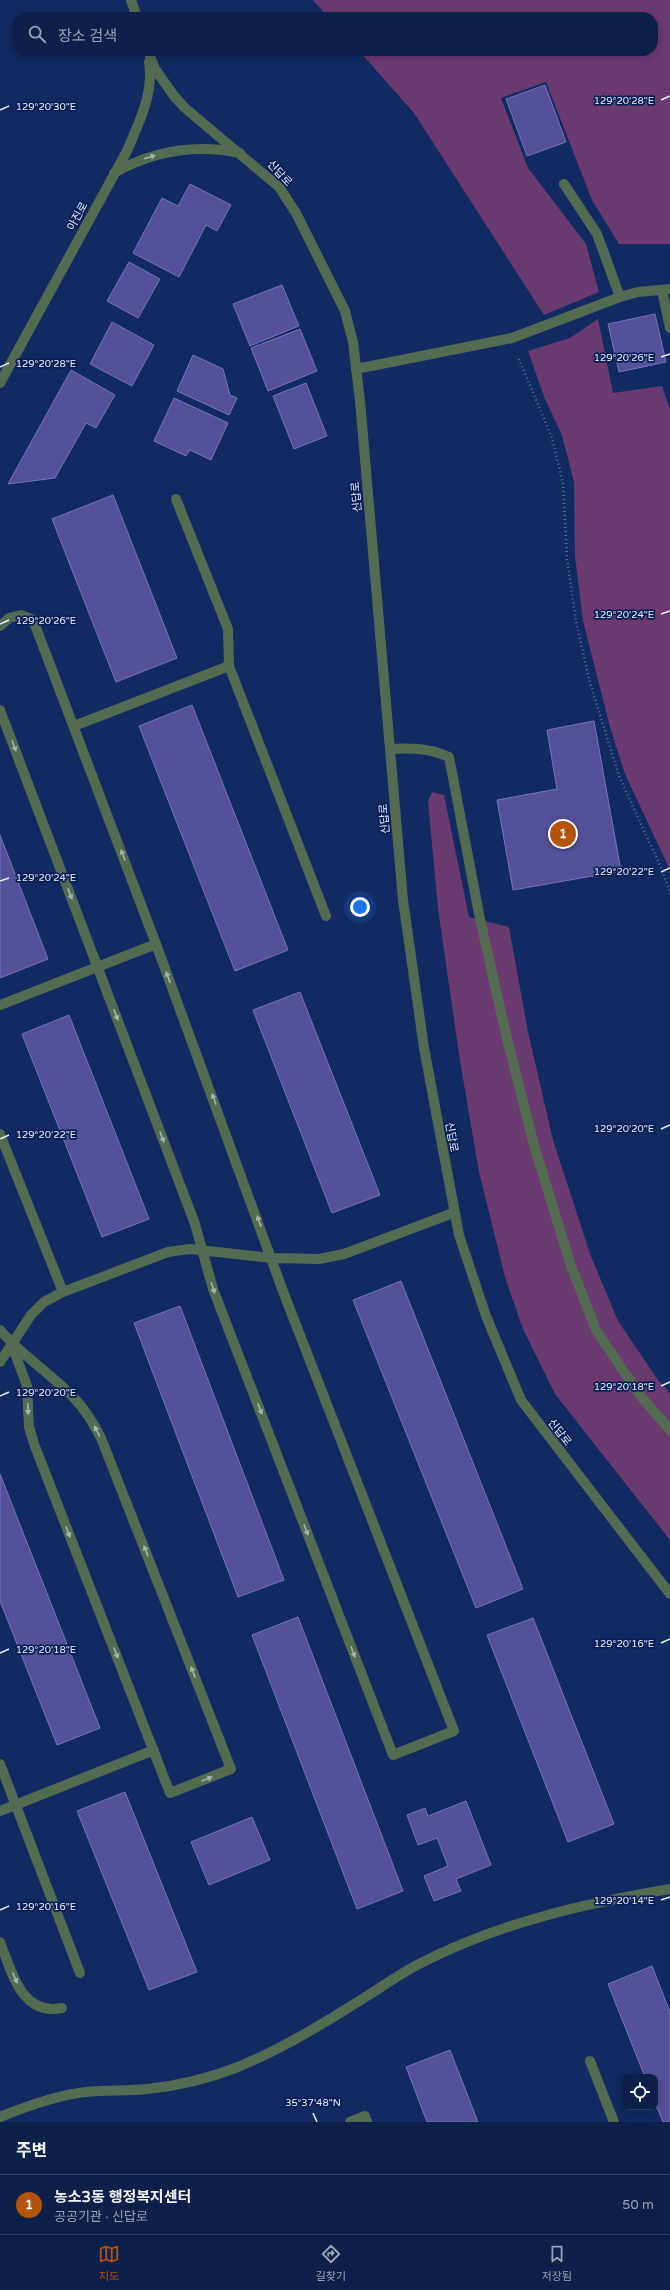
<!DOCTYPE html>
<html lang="ko">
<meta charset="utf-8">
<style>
:root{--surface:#0d204a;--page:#162851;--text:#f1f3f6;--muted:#9aa3b5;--line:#2d3e62;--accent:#b45309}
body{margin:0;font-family:"Varela Round","Noto Sans KR",sans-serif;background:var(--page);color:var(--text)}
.controls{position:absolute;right:12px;bottom:12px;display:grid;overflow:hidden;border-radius:8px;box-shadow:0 2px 10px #0003}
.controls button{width:36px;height:36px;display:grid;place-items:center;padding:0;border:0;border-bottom:1px solid var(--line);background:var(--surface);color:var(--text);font:20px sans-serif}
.you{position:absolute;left:360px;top:907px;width:14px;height:14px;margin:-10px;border:3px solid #fff;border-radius:50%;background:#1a73e8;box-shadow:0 0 0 6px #1a73e833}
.badge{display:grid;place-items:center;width:26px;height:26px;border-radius:50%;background:var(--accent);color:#fff;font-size:13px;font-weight:700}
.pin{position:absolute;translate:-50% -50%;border:2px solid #fff;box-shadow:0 1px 4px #0006}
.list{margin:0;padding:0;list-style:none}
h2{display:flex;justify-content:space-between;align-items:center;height:52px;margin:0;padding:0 16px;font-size:17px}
h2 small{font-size:13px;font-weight:400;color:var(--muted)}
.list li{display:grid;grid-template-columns:26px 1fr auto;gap:12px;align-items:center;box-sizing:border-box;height:60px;padding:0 16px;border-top:1px solid var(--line)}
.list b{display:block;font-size:15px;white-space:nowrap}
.list p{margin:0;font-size:13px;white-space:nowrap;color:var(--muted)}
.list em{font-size:13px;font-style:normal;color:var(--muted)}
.icon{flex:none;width:22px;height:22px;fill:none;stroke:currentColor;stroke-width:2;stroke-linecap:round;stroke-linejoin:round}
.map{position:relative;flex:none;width:670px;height:2122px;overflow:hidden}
.search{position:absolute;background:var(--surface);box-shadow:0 2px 10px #0003;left:12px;right:12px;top:12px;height:44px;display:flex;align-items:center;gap:10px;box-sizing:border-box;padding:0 14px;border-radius:16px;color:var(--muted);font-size:15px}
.sheet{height:112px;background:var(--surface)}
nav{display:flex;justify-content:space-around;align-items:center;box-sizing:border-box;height:56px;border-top:1px solid var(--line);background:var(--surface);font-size:11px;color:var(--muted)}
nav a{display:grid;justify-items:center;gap:2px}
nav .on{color:var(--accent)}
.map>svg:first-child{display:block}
.green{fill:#6b3a71}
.building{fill:#545198;stroke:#7676ba}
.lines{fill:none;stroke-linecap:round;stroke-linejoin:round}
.path{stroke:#5b6e98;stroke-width:2.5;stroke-dasharray:1 3;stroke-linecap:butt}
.service{stroke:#536c51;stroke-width:10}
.minor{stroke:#536c51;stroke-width:10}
.tertiary{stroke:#536c51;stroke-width:10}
.oneway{fill:#a6b5b0}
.ticks{fill:none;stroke:#e9f0fe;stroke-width:1.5}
.labels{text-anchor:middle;stroke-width:3.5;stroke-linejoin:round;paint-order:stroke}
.street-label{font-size:11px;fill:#e9f0fe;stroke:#071f56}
.ticks-label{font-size:10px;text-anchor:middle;fill:#e9f0fe;stroke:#071f56;stroke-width:3.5;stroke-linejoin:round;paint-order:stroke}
</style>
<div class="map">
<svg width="670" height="2122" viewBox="0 0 670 2122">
<rect width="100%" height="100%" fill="#112a62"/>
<!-- green -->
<path class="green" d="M313 0H670V244H619L592 200 546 82 501 98 528 168 586 244 599 292 544 315 414 113 359 51H653V17H328Z
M598 319 613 393 662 386 670 409V870L625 774 610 727 583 621 575 556 574 482 562 435 545 399 528 351 570 338Z
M432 792 444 795 469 917 509 927 528 1032 553 1140 590 1254 618 1321 658 1380 670 1393V1540L555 1394 523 1329 505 1277 479 1172 460 1061 438 909 428 801Z"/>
<!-- building -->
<path class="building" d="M545 85 566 142 527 156 506 99Z
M190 184 231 205 217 231 206 225 179 277 133 253 162 198 178 206Z
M129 262 160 279 138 318 107 301Z
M282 285 299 326 250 346 233 304Z
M655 314 666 362 619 372 608 324Z
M112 322 154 345 132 386 90 364Z
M300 329 317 371 268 391 251 348Z
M193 355 223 369 230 395 237 398 229 415 177 391Z
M71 370 115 395 96 428 86 423 55 478 8 484Z
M306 383 327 436 294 449 273 396Z
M174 398 228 423 211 460 190 450 186 456 154 441Z
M113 495 177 658 116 682 52 519Z
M192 705 288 950 235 971 139 726Z
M594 721 621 871 513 890 497 800 557 789 547 730Z
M0 835 48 959 0 978Z
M300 992 380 1195 332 1213 253 1010Z
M69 1015 149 1219 102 1237 22 1034Z
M401 1281 523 1589 476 1608 353 1300Z
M180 1306 284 1580 238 1597 134 1323Z
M0 1474 100 1728 57 1745 0 1601Z
M298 1617 403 1891 357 1909 252 1635Z
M533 1618 614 1824 568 1842 487 1635Z
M125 1792 197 1972 149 1990 77 1811Z
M466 1801 491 1865 456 1879 461 1891 434 1901 424 1876 448 1866 437 1838 418 1845 407 1815 425 1808 428 1816Z
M252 1817 270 1860 209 1885 191 1842Z
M652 1966 670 2012V2122H663L655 2103V2077H645L608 1984Z
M450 2050 478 2122H427L406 2067Z"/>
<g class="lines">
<!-- path -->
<path class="path" d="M519 359 552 438 563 483 567 559 576 622 590 683 619 776 663 872 670 893"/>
<!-- service -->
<path class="service" d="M564 184 597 234 620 297
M662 290 670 328
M356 369 512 338 620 297 638 292 670 289
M176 499 228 629 229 666 326 916
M0 626 9 618 21 615 31 619 35 625 156 944 284 1294 454 1731 393 1755 213 1289 195 1224 0 710
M74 726 229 666
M390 749C412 748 429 748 449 757L480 919 507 1039 534 1145 570 1263 596 1330 639 1394 670 1430
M0 1005 156 944
M0 1134 63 1292
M0 1330C22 1356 52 1374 75 1399 86 1411 94 1424 101 1438L231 1769 170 1793 34 1444 29 1427 27 1386 12 1345
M0 1362 31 1315 44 1302 63 1292 168 1252 190 1249 272 1258 319 1259 344 1254 453 1213
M0 1764 80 1973
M0 1811 154 1750
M0 1942C12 1972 21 2016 62 2008
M590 2061 614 2122
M350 2122 365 2116 367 2122"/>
<!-- minor -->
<path class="minor" d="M0 2117C27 2106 57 2095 86 2092 106 2090 127 2091 147 2089 177 2086 210 2078 238 2067 284 2048 326 2022 367 1996 385 1985 401 1973 419 1964 499 1923 582 1904 670 1889"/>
<!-- tertiary -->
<path class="tertiary" d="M131 0 137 17
M148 51 155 69 174 96 185 108 279 187 296 213 345 311 353 342 360 401 403 900 424 1048 459 1235 486 1316 521 1400 670 1594
M114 173C153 151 196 144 240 153
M0 383 127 151C139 122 154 94 149 62"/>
</g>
<!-- one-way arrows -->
<defs><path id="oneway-solid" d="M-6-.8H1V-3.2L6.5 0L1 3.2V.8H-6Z"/></defs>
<g class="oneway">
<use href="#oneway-solid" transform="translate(150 157) rotate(-17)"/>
<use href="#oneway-solid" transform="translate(14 746) rotate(69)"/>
<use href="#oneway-solid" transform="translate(123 855) rotate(-111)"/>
<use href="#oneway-solid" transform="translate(70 894) rotate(69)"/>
<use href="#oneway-solid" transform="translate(168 977) rotate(-110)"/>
<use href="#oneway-solid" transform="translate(116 1015) rotate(69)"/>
<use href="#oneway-solid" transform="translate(214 1099) rotate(-110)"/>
<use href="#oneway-solid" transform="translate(162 1137) rotate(69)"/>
<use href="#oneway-solid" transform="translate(259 1221) rotate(-110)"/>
<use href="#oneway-solid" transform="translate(213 1288) rotate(72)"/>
<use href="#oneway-solid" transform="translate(28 1409) rotate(87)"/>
<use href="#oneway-solid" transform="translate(260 1409) rotate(69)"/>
<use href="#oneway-solid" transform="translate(97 1431) rotate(-117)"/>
<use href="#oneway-solid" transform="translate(306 1530) rotate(69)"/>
<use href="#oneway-solid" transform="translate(68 1532) rotate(69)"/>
<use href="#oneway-solid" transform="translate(146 1551) rotate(-111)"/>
<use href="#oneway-solid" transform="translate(353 1652) rotate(69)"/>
<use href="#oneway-solid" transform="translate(116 1653) rotate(69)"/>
<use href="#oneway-solid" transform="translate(193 1672) rotate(-111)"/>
<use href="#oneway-solid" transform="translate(207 1779) rotate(-22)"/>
<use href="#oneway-solid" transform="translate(15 1978) rotate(66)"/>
</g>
<!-- ticks -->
<path class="ticks" d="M661 100 670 96M0 110 9 106M661 357 670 354M0 367 9 363M661 614 670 611M0 624 9 620M661 872 670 868M0 881 9 878M661 1129 670 1125M0 1139 9 1135M661 1386 670 1382M0 1396 9 1392M661 1643 670 1639M0 1653 9 1649M661 1900 670 1897M0 1910 9 1906M313 2113 317 2122"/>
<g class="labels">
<!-- street labels -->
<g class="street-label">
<text transform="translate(280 173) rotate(47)" y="4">신답로</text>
<text transform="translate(77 216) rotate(-61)" y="4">아진로</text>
<text transform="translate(356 497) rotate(-95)" y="4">신답로</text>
<text transform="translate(384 819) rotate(-95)" y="4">신답로</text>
<text transform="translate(452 1137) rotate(80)" y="4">신답로</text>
<text transform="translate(560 1432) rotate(52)" y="4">신답로</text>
</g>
</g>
<g class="ticks-label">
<text x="624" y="104">129°20'28"E</text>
<text x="46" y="110">129°20'30"E</text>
<text x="624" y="361">129°20'26"E</text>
<text x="46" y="367">129°20'28"E</text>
<text x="624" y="618">129°20'24"E</text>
<text x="46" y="624">129°20'26"E</text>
<text x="624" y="875">129°20'22"E</text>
<text x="46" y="881">129°20'24"E</text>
<text x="624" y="1132">129°20'20"E</text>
<text x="46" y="1138">129°20'22"E</text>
<text x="624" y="1390">129°20'18"E</text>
<text x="46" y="1396">129°20'20"E</text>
<text x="624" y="1647">129°20'16"E</text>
<text x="46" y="1653">129°20'18"E</text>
<text x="624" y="1904">129°20'14"E</text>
<text x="46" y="1910">129°20'16"E</text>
<text x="313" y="2106">35°37'48"N</text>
</g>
</svg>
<div class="controls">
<button><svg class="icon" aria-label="locate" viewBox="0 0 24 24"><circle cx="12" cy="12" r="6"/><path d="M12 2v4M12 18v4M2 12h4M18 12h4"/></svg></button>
</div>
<div class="you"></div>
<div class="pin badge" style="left:563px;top:834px">1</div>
<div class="search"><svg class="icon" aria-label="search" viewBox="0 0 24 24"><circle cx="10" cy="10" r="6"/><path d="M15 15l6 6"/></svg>장소 검색</div>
</div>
<section class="sheet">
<h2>주변<small></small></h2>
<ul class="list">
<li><span class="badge">1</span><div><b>농소3동 행정복지센터</b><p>공공기관 · 신답로</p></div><em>50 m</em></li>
</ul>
</section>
<nav>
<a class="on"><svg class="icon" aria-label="map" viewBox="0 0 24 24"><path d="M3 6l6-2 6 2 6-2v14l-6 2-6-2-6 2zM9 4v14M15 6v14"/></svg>지도</a>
<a><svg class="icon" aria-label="directions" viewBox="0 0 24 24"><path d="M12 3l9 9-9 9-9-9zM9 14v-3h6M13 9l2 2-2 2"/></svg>길찾기</a>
<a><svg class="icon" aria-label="saved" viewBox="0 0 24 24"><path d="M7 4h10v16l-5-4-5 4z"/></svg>저장됨</a>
</nav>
